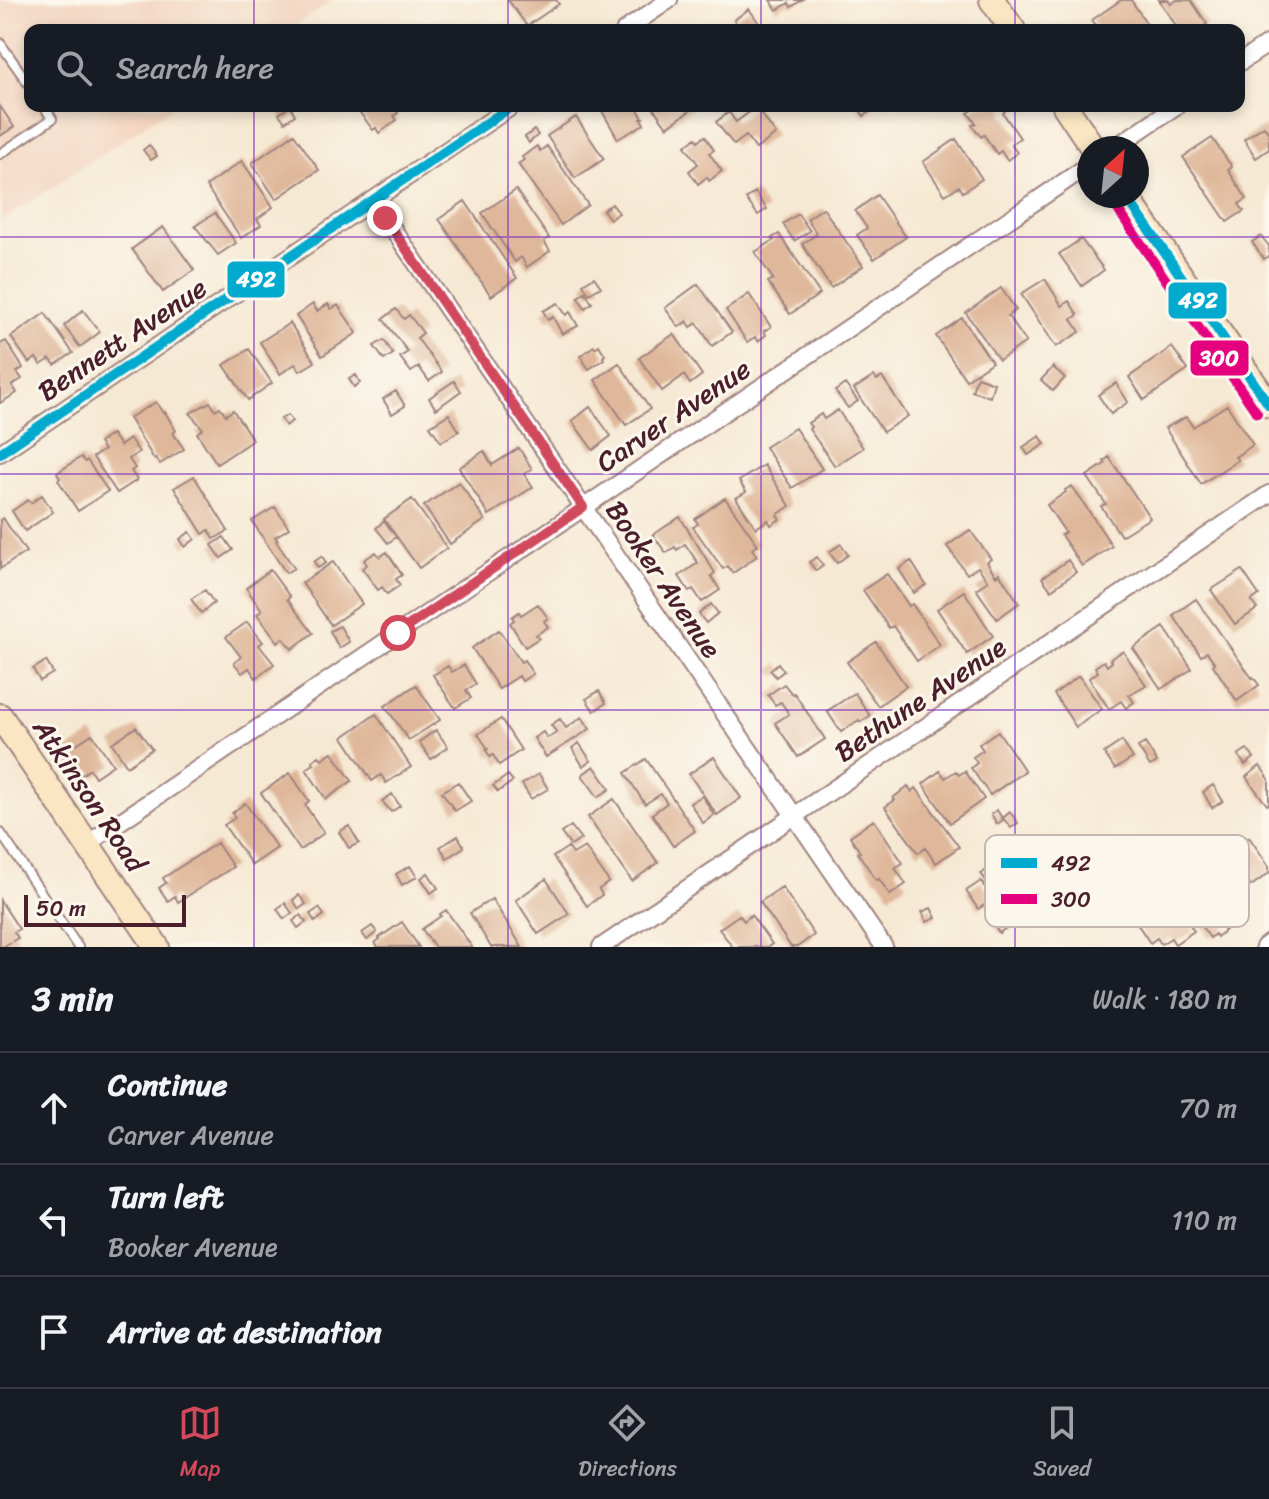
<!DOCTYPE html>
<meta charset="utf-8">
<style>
:root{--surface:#171b24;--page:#242831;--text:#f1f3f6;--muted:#9ea1a6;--line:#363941;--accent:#d1495b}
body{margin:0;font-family:Sriracha,sans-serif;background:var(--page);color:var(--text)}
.compass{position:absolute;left:1077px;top:136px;width:72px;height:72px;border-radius:50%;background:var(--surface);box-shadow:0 4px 12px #0003;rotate:27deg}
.scale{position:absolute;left:24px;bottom:20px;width:162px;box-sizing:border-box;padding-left:8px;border:4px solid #4a1f2b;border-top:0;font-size:22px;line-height:28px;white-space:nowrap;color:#4a1f2b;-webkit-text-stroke:6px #fbf7ec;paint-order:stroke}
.stop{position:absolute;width:24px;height:24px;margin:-18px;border:6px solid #d1495b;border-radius:50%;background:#fff}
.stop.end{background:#d1495b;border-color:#fff;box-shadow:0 2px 8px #0008}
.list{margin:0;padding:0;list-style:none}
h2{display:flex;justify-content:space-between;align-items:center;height:104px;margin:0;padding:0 32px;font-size:34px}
h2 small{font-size:26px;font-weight:400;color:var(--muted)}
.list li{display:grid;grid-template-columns:52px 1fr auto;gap:24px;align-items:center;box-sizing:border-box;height:112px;padding:0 32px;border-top:2px solid var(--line)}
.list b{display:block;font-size:30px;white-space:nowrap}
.list p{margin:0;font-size:26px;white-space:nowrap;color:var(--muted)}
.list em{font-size:26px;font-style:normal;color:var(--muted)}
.icon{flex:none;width:44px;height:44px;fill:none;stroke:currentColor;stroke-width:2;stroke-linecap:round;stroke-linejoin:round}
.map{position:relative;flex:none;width:1269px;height:947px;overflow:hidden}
.search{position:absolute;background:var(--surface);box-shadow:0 4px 12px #0003;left:24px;right:24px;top:24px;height:88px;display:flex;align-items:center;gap:20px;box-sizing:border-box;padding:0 28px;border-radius:16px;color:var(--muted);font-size:30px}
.sheet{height:440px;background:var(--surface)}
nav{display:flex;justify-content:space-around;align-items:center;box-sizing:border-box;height:112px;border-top:2px solid var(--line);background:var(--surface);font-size:22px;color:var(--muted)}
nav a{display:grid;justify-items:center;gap:4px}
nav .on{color:var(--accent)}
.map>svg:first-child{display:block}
.built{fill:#f3d4be}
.building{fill:#dfb79a}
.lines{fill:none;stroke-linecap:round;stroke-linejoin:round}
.lane-casing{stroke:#a08480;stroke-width:12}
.street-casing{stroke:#a08480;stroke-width:20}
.secondary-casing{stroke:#a08480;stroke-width:28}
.lane{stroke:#fff;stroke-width:8}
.street{stroke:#fff;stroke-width:16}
.secondary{stroke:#fbe6c4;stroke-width:24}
.bus-1-casing{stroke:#fbf7ec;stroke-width:16}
.bus-2-casing{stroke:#fbf7ec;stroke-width:16}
.bus-1{stroke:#00a9ce;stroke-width:10}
.bus-2{stroke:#e5007d;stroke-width:10}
.route{stroke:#d1495b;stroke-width:10}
.grid{fill:none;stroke:#7b2cbf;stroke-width:2;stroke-opacity:0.55}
.labels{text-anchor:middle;stroke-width:6;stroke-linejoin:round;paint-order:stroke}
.street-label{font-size:28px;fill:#4a1f2b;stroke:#fbf7ec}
.key{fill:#fbf7ec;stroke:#c6b6b2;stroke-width:2}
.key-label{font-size:22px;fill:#4a1f2b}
.line-badge{stroke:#fbf7ec;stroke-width:3}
.badge-label{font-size:22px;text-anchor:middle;font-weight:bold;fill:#fff}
</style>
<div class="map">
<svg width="1269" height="947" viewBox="0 0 1269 947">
<rect width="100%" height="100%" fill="#fbf7ec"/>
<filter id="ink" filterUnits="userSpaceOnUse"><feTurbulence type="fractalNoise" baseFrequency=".0125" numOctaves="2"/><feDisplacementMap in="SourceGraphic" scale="16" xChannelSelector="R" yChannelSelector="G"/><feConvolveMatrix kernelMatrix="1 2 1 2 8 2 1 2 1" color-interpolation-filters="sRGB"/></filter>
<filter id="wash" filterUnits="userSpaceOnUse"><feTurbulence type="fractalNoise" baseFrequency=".006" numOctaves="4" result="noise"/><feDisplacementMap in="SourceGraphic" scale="32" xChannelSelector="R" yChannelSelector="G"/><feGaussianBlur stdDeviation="1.8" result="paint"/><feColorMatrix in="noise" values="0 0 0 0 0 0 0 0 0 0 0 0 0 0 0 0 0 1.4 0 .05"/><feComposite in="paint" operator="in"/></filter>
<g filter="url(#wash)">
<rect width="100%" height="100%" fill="#f6e9d4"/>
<!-- built -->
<path class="built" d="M0 0H334L289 30H30V106H174L0 222Z"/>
<g id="blocks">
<!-- building -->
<path class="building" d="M508 0H556L559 4 527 26Z
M770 0H802L791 7 789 3 777 10Z
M1121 0H1131L1151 30H1099L1092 20Z
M1159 0H1168L1171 4 1177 0H1191L1207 24 1198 30H1179Z
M749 9 764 30H728L737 24 734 20Z
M810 22 813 27 808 30H802L800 27Z
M0 106 14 127 0 136Z
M290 106 295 115 285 122 279 114Z
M355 106H393L398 113 394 116 397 120 379 133 376 128 373 130Z
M611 106H636L643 118 641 119 644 124 618 139 602 111Z
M652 106H697L667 127Z
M857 106H873L875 108 864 116Z
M979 106H1002L1005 111 1003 113 1020 138 1011 144 1017 153 1007 160 1001 151 997 154 984 135 981 137 972 125 976 123 968 113Z
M756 107 776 134 756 149 746 136 734 145 716 122 729 112 736 122Z
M576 117 604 159 575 178 547 136Z
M1264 126 1269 134V149L1256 158 1244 139Z
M534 130 538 135 529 143 525 137Z
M294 134 319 170 276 199 252 163Z
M705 136 714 150 709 153 722 171 709 181 707 177 698 184 689 171 698 164 685 146 696 138 698 141Z
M1212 138 1232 167 1228 170 1247 199 1239 204 1244 211 1227 222 1183 157Z
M956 139 982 179 963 192 959 186 945 195 923 162Z
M149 145 157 156 151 160 143 150Z
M537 146 540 151 547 146 588 205 561 225 518 164 524 160 522 157Z
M242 161 273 207 257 219 261 225 241 238 206 186Z
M516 190 549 238 544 241 550 251 527 267 521 257 515 262 482 213Z
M755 192 767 209 758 215 746 199Z
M877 195 906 237 874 259 857 235 867 228 855 211Z
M465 201 517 278 491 296 439 219Z
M612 204 619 213 610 219 603 210Z
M823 208 863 266 831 288 802 244 817 234 807 219Z
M215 213 236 243 218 255 195 226Z
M798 214 810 231 794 241 783 224Z
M163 227 194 270 163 292 132 249Z
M779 234 820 294 790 314 768 282 773 279 755 252 774 240 772 238Z
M1261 236 1269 246V256L1264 259 1252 242Z
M1081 239 1104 270 1082 286 1059 254Z
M594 277 601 287 589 294 583 284Z
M1045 279 1062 306 1069 301 1078 315 1072 319 1080 332 1056 347 1021 294Z
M698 284 732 332 712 346 697 323 691 327 687 321 679 327 665 308Z
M1001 288 1016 310 1008 316 1026 342 999 360 966 313Z
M585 292 592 303 585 308 578 297Z
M749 294 771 327 764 331 766 335 758 341 755 337 747 342 726 310Z
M558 303 566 315 570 312 578 326 562 334 553 317 548 320 543 311Z
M313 304 317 311 328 304 331 309 338 305 357 333 322 356 296 316Z
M396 309 404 319 409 315 423 333 417 338 442 372 429 381 419 367 411 372 400 357 408 352 383 319Z
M83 310 100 332 80 347 64 326Z
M45 313 73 353 55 365 50 359 41 365 36 358 29 363 11 337Z
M962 318 992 362 966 380 936 336Z
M290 323 315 362 300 371 295 364 280 374 260 342Z
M674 334 702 375 690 384 684 375 662 391 639 358Z
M384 340 393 354 384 360 374 346Z
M6 341 23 368 17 372 22 379 12 385 17 393 0 403V344Z
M599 345 605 355 603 357 604 359 589 369 580 356 594 346 595 348Z
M1172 347 1188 370 1144 400 1129 377Z
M249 349 272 383 248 400 224 365Z
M619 363 650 409 626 425 595 380Z
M1053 367 1065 378 1053 391 1041 380Z
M356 375 360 383 354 387 349 379Z
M874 376 877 380 882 377 908 416 883 432 854 389Z
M977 377 994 383 990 397 972 391Z
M454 381 461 391 436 409 429 398Z
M1116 383 1128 402 1111 414 1098 395Z
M845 384 858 401 848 408 835 391Z
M396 391 405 406 392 414 383 399Z
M156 402 163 413 165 412 176 431 173 433 184 449 160 464 156 458 154 459 129 418Z
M210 402 215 410 220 407 226 415 233 410 253 440 217 464 197 433 203 429 190 413Z
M1227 405 1253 445 1235 457 1238 460 1201 484 1165 428 1186 417 1193 427Z
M590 407 611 436 593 450 572 421Z
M838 410 863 448 835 466 809 429 811 427 808 423 821 414 824 419Z
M449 414 459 431 441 442 430 426Z
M288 415 292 421 286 426 281 419Z
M795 428 822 469 792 488 765 447Z
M112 434 120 446 130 439 139 452 129 459 135 468 131 471 137 480 117 493 93 457 104 450 99 443Z
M1040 436 1045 444 1028 455 1023 447Z
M519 448 532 469 524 474 533 487 489 515 459 468 484 451 492 465Z
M81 457 85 462 87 460 108 491 78 511 58 480 60 478 57 473Z
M1109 457 1150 518 1121 536 1101 506 1106 504 1087 476 1106 463 1104 461Z
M764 465 790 506 777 515 780 519 771 525 768 520 756 528 736 498 746 492 739 481Z
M194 476 228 531 214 539 209 530 203 534 174 488Z
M459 482 485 520 450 544 424 506Z
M1072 486 1112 546 1082 566 1061 535 1065 532 1047 505 1066 492 1065 490Z
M42 495 53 512 25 531 12 511 28 500 31 503Z
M725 498 758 545 752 549 757 556 733 573 728 566 723 569 693 527 698 524 695 519Z
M412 499 447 548 419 568 384 519Z
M275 507 289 528 275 537 278 540 276 541 294 568 286 573 252 521Z
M680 517 715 573 711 576 720 590 702 602 693 589 689 591 679 576 698 563 685 544 677 550 675 547 666 553 653 535Z
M3 518 26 552 0 569V520Z
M384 521 396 537 388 543 376 528Z
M970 530 991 559 987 562 996 576 999 573 1019 603 997 619 976 589 988 581 978 567 967 574 947 546Z
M190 532 195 539 185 547 180 539Z
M224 537 233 550 221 558 212 545Z
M841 544 848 555 837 563 829 552Z
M376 552 380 557 387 552 402 575 396 579 400 585 387 594 382 587 378 590 362 568 367 565 364 560Z
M322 556 326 563 318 568 314 562Z
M817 557 823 566 816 571 809 562Z
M1068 560 1076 572 1051 590 1042 578Z
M911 561 926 585 914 593 899 569Z
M333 562 362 604 331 625 302 583Z
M270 570 290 597 287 599 313 633 292 649 283 638 278 642 257 614 262 610 246 588Z
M1242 570 1259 595 1251 601 1257 609 1235 624 1211 590Z
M887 574 909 606 912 604 940 645 917 661 893 626 889 628 863 590Z
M205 590 214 603 201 613 191 599Z
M964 591 993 636 967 654 937 609Z
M1196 599 1252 678 1253 677 1259 685 1237 701 1213 665 1215 663 1207 652 1201 656 1173 615Z
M538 604 548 618 544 621 548 627 536 635 539 638 525 647 510 623 514 620 512 617 519 612 521 615Z
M711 604 718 613 706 623 699 614Z
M247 622 263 642 259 645 274 664 256 678 249 668 242 673 234 663 241 657 226 637Z
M340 626 349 642 339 648 330 631Z
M1164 627 1192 669 1161 689 1133 648Z
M499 630 521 662 524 660 533 674 522 681 519 676 499 689 472 648Z
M876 642 906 686 878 706 847 662Z
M1123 651 1146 685 1129 695 1134 702 1126 708 1121 701 1109 709 1089 678 1098 672 1095 667 1104 661 1107 666 1112 662 1110 659Z
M46 661 53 673 40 681 33 669Z
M778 663 784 671 776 677 770 670Z
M464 665 476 684 466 690 471 698 455 708 433 675 448 666 452 672Z
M1079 676 1102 709 1076 727 1054 694Z
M784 684 792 694 794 693 825 739 798 757 775 723 789 714 781 702 775 705 768 695Z
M416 685 440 720 409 740 385 706Z
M599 691 606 703 594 711 586 699Z
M855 693 870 716 860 722 859 720 841 732 827 711Z
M376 714 411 767 386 783 381 775 372 781 343 737Z
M582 717 590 729 546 757 534 738 543 732 547 738 557 733 551 725 560 719 566 728Z
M501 719 521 750 499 765 493 755 490 757 486 750 488 749 478 734Z
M136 727 152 749 127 766 112 743Z
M436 730 448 747 431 759 419 742Z
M998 731 1025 771 990 795 971 768 977 763 973 757 983 750 979 744Z
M92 734 113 765 95 777 90 769 78 777 63 753Z
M1122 741 1133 758 1115 769 1104 753Z
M579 743 591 761 583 766 572 748Z
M1145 743 1157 762 1150 766 1138 747Z
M1247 749 1254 758 1245 765 1238 755Z
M332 752 352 781 326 799 306 769 314 764 312 761 319 756 322 759Z
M714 757 741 798 717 815 689 774Z
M646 759 695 831 673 846 652 814 667 803 661 794 645 804 625 773Z
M594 766 610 789 598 797 582 775Z
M1260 766 1269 779V804L1267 805 1246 777Z
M940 771 945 778 956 771 959 775 965 771 984 799 950 823 923 784Z
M290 773 309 801 305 805 324 833 300 850 261 793Z
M539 774 548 789 531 799 522 784Z
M508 775 513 781 498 792 493 786Z
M458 782 471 801 455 811 442 792Z
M1213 785 1223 801 1212 808 1203 792Z
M908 786 912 792 916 788 959 847 936 863 925 848 918 853 885 807 895 800 893 798Z
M392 794 400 806 391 812 382 801Z
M702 796 714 815 703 823 690 803Z
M614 799 658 863 632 881 588 817Z
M245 803 277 848 252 865 224 825 235 818 232 813Z
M997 810 1003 820 997 824 991 814Z
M1010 812 1018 823 1011 828 1003 818Z
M874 820 903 863 895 868 906 884 890 895 879 879 876 880 858 853 860 852 850 836Z
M349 826 359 843 349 848 339 832Z
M571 826 581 839 571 846 561 833Z
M458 836 464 847 447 858 440 847Z
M1249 837 1269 866V873L1251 886 1228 851Z
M217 843 233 867 178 902 175 896 168 901 159 888 166 883 163 878Z
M568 847 573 854 585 847 609 882 599 889 602 895 587 906 553 857Z
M410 866 417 877 402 885 396 874Z
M988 869 994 876 987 881 981 874Z
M428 873 438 888 431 893 421 878Z
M1153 873 1166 893 1168 892 1194 931 1175 944 1171 938 1161 944 1157 938 1150 943 1119 896Z
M546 879 569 914 538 934 516 900Z
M981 881 994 899 978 909 966 891Z
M1195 883 1207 899 1205 901 1212 910 1222 902 1235 919 1223 928 1225 930 1217 937 1215 934 1210 938 1179 895Z
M782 887 814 935 797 947H791L760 902Z
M299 895 306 904 299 909 293 900Z
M492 899 522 947H491L470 913Z
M0 900 19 929 14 932 18 938 3 947H0Z
M285 903 292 913 284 919 277 909Z
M319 908 324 915 315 922 310 914Z
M931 908 936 918 927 922 922 912Z
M446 910 472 947H435L422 929 441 916 440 914Z
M301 915 306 922 298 928 293 921Z
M739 915 744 921 751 915 772 944 768 947H733L719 929Z
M1002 915 1009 926 999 933 992 922Z
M402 922 419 947H378L375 943 380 939 379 938Z
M372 926 377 932 367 940 362 933Z"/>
</g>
</g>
<g filter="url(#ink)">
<use href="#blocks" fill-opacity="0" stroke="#a08480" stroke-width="2"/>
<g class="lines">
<!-- lane casing -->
<g class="lane-casing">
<path id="lane" d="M0 43 30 86
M0 154 52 119 44 106
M0 832 78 947"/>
</g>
<!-- street casing -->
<g class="street-casing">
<path id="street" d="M625 30 669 0
M1239 63 1269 43
M1114 148 1176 106
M373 200 884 947
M0 453 512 106
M87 844 1089 165
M601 947 1269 494
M1264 947 1269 943"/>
</g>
<!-- secondary casing -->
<g class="secondary-casing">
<path id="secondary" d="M992 0 1013 30
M1065 106 1093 148
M1126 196 1269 405
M0 716 157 947"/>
</g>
<!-- lane -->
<use href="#lane" class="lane"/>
<!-- street -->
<use href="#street" class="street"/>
<!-- secondary -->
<use href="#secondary" class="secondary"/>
<!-- bus-1 casing -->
<g class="bus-1-casing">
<path id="bus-1" d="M1126 196 1269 405
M0 453 512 106"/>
</g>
<!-- bus-2 casing -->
<g class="bus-2-casing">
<path id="bus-2" d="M1114 204 1257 413"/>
</g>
<!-- bus-1 -->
<use href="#bus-1" class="bus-1"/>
<!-- bus-2 -->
<use href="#bus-2" class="bus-2"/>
</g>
</g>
<g class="lines" filter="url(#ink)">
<!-- route -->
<path class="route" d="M385 218 583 507 398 633"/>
</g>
<!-- grid -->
<path class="grid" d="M254 0V30M508 0V30M761 0V30M1015 0V30M254 106V947M508 106V947M761 106V947M1015 106V947M0 237H1269M0 474H1269M0 710H1269"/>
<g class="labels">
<!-- street labels -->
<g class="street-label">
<text transform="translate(122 339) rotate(-34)" y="10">Bennett Avenue</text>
<text transform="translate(673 415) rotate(-34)" y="10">Carver Avenue</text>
<text transform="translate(664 579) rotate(56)" y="10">Booker Avenue</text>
<text transform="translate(920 699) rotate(-34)" y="10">Bethune Avenue</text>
<text transform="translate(90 795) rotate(56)" y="10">Atkinson Road</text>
</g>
</g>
<!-- legend -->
<rect x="985" y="835" width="264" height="92" rx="12" class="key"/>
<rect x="1001" y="858" width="36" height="10" fill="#00a9ce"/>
<rect x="1001" y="894" width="36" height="10" fill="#e5007d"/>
<g class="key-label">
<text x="1051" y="871">492</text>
<text x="1051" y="907">300</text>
</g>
<g class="line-badge">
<rect x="226" y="260" width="60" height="39" rx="8" fill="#00a9ce"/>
<rect x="1167" y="281" width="61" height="39" rx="8" fill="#00a9ce"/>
<rect x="1189" y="339" width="61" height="38" rx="8" fill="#e5007d"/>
</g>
<g class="badge-label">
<text x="256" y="287">492</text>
<text x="1198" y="308">492</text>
<text x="1219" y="366">300</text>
</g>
</svg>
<svg class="compass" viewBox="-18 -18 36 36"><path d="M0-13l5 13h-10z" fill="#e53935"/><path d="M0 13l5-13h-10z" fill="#9ea1a6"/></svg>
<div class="scale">50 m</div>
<div class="stop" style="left:398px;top:633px"></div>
<div class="stop end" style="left:385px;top:218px"></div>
<div class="search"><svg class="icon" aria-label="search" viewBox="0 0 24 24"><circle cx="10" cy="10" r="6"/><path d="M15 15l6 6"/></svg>Search here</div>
</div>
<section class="sheet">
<h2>3 min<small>Walk · 180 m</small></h2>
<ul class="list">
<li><svg class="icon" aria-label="ahead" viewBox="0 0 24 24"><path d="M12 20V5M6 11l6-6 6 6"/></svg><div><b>Continue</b><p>Carver Avenue</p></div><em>70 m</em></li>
<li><svg class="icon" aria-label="left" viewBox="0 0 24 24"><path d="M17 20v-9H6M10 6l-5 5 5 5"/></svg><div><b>Turn left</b><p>Booker Avenue</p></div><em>110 m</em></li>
<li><svg class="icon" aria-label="arrive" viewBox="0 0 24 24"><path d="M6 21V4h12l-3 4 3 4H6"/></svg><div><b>Arrive at destination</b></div></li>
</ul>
</section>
<nav>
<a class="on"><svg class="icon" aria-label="map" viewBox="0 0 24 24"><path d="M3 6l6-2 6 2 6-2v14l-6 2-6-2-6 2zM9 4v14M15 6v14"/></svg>Map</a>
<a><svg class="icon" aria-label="directions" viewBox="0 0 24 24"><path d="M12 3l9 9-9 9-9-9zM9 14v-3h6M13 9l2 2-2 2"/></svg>Directions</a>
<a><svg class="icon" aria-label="saved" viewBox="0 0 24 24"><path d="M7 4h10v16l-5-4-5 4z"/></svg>Saved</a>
</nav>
